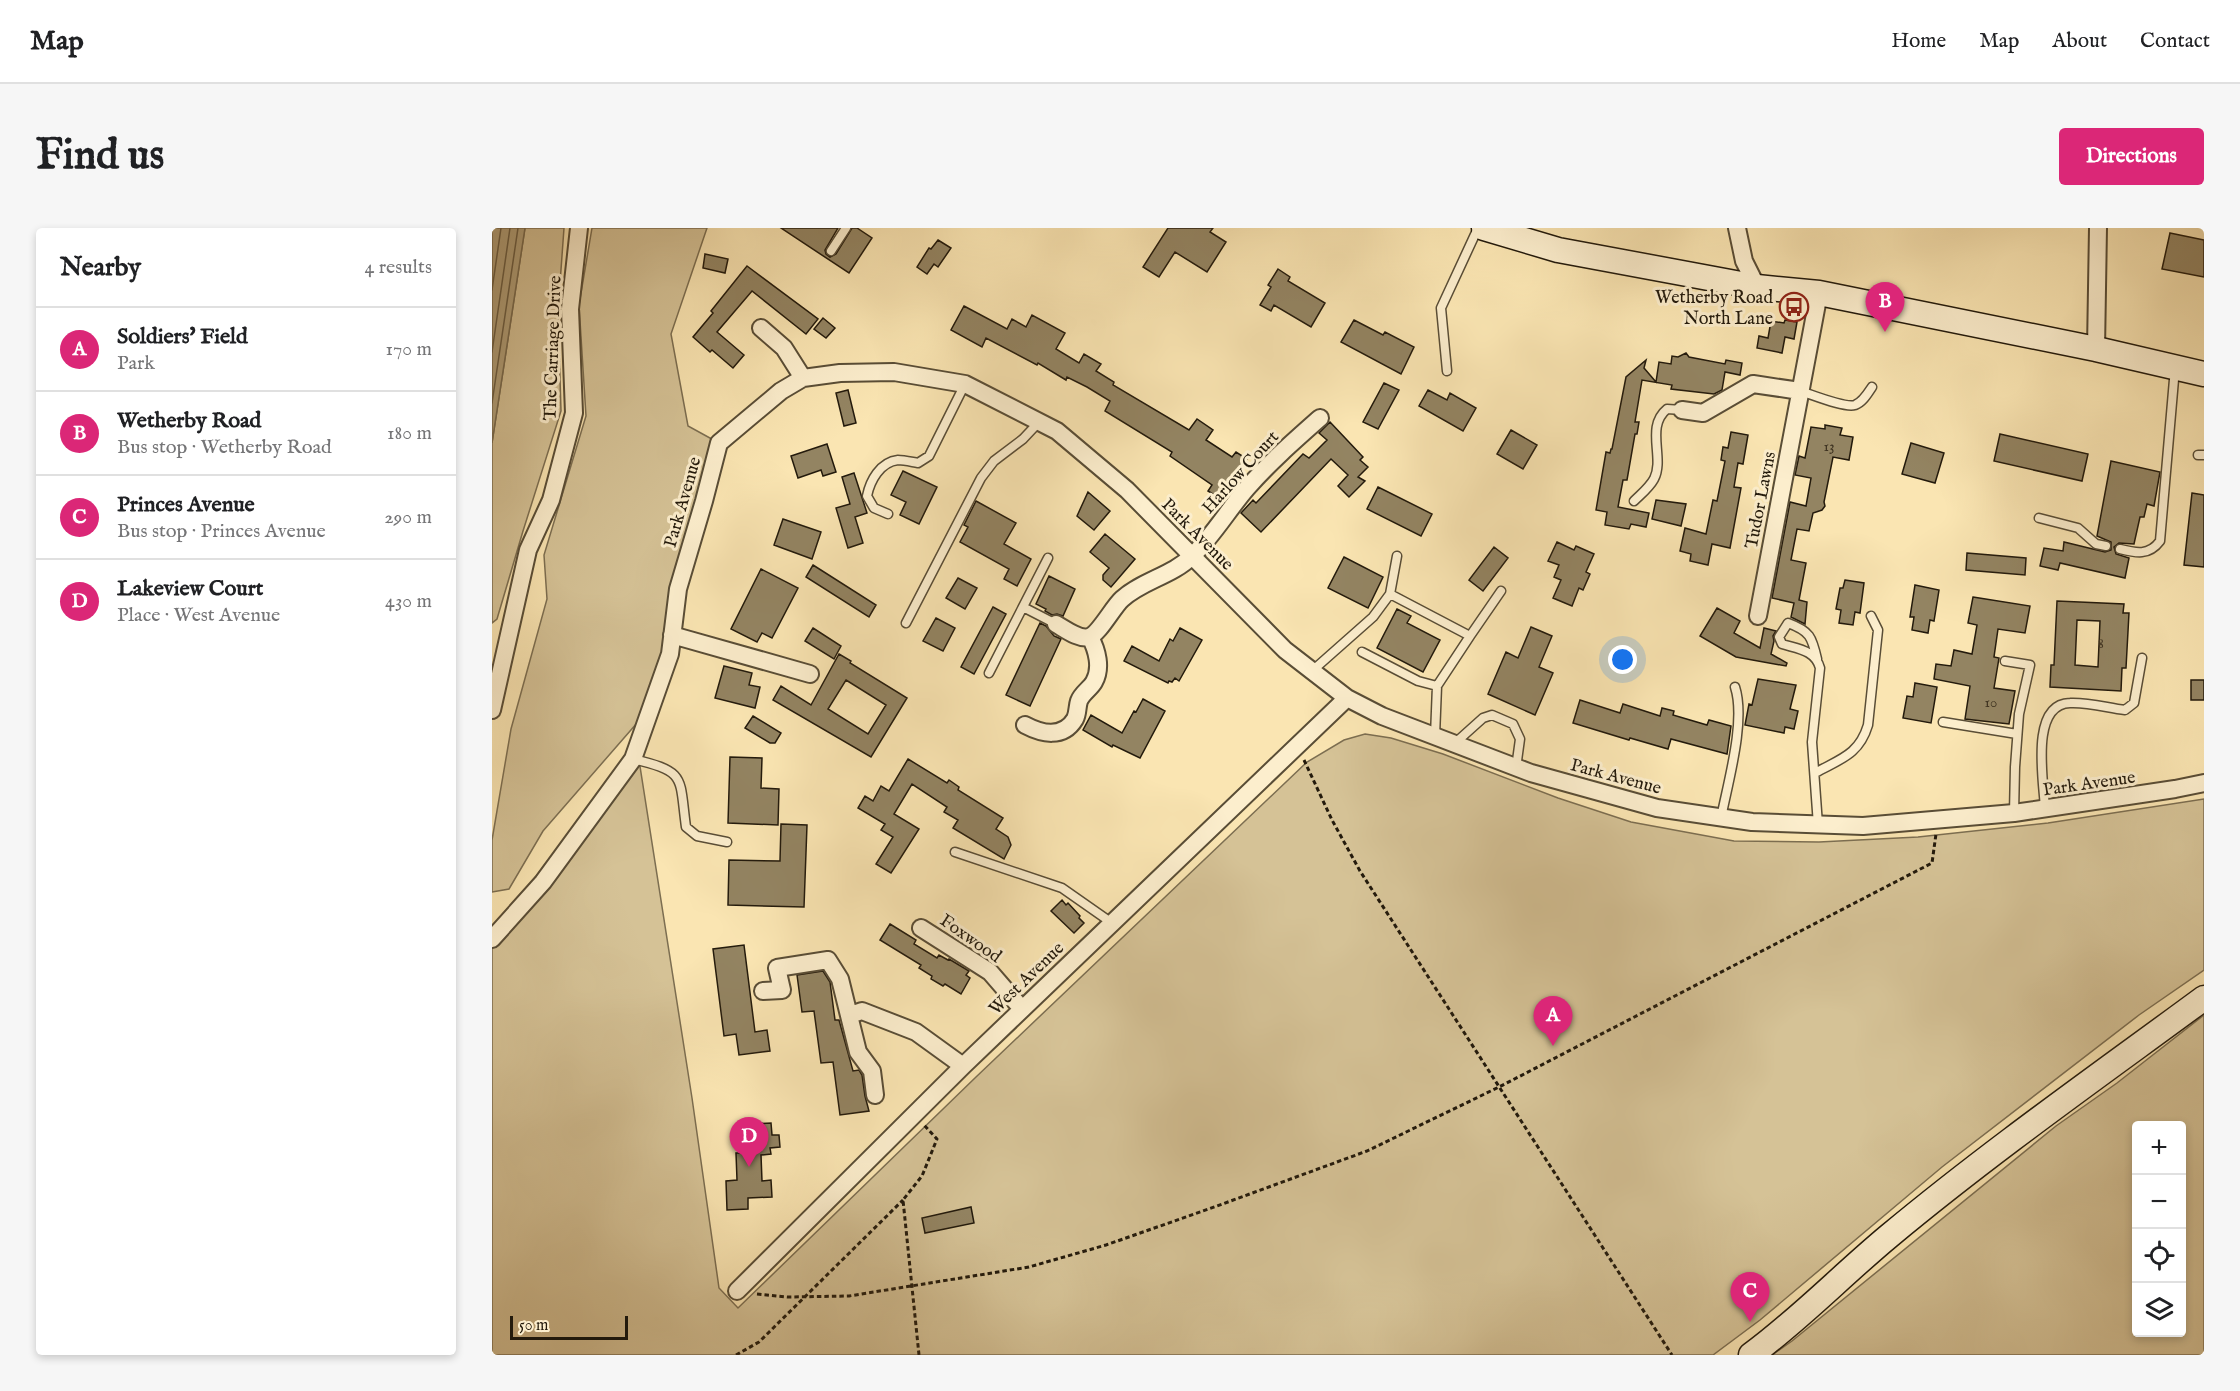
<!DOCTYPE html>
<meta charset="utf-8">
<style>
:root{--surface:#fff;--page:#f6f6f6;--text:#202124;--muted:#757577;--line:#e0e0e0;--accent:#db2777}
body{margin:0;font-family:"IM FELL English",serif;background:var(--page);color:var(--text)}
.controls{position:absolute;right:18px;bottom:18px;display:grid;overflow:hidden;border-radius:6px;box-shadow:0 3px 9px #0003}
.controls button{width:54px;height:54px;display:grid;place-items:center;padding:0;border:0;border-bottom:2px solid var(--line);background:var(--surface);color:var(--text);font:30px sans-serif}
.scale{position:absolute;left:18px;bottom:15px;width:118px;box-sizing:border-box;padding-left:6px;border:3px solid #231a0c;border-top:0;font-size:16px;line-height:21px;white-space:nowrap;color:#231a0c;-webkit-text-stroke:4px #fceecd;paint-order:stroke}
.you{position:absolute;left:1131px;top:432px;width:21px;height:21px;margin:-15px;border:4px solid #fff;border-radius:50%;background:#1a73e8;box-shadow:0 0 0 9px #1a73e833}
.badge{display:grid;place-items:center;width:39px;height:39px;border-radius:50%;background:var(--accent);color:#fff;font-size:20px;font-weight:700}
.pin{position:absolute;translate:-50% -50px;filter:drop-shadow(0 2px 3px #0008)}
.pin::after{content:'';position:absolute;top:32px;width:21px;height:18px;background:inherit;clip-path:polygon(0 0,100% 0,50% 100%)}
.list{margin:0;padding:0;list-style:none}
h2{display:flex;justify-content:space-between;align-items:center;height:78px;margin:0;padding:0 24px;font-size:26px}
h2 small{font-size:20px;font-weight:400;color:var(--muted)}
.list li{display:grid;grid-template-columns:39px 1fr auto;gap:18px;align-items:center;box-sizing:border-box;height:84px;padding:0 24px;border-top:2px solid var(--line)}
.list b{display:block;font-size:22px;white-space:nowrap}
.list p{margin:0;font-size:20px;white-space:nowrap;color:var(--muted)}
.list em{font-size:20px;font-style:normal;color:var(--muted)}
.icon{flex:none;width:33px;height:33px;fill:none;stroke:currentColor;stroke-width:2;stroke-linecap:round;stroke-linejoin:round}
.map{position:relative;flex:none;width:1712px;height:1127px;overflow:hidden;border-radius:6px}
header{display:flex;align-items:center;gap:36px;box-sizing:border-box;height:84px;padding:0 30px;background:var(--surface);border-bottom:2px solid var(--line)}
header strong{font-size:28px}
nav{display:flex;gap:33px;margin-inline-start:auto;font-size:21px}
.intro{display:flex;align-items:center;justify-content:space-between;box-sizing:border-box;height:144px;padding:0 36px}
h1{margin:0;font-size:42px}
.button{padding:15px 27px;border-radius:6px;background:var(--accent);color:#fff;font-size:21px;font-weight:700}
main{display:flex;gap:36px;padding:0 36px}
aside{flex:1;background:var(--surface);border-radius:6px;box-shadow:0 3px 9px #0003}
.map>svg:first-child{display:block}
.green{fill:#d5c296;stroke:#7c6e51;stroke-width:1.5;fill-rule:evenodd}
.water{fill:#b1a07a;stroke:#786a4e;stroke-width:1.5}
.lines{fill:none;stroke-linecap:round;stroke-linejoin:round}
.shore{stroke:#6a5d43;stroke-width:1.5}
.building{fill:#938462;stroke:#231a0c;stroke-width:1.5;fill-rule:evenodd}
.lane-casing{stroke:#594d36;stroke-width:11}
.street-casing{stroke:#594d36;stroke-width:20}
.secondary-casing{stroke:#231a0c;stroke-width:27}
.path{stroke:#231a0c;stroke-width:3;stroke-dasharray:4.5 3;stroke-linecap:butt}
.lane{stroke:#fceecd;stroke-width:8}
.street{stroke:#fceecd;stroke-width:16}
.secondary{stroke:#fceecd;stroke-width:24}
.labels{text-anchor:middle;stroke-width:6;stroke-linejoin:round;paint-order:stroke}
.number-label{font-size:15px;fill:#3f3422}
.poi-label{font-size:18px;fill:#231a0c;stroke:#fceecd;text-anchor:end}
.street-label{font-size:18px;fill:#231a0c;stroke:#fceecd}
</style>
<header>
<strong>Map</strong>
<nav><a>Home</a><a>Map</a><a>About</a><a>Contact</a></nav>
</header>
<div class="intro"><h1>Find us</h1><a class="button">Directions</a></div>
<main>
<aside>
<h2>Nearby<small>4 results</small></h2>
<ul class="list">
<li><span class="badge">A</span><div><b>Soldiers' Field</b><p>Park</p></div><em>170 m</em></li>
<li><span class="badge">B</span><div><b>Wetherby Road</b><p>Bus stop · Wetherby Road</p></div><em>180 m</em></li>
<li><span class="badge">C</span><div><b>Princes Avenue</b><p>Bus stop · Princes Avenue</p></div><em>290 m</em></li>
<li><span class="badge">D</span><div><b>Lakeview Court</b><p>Place · West Avenue</p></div><em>430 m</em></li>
</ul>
</aside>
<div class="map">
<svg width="1712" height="1127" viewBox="0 0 1712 1127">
<rect width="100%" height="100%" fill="#fae5b2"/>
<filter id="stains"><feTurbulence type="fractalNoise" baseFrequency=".00333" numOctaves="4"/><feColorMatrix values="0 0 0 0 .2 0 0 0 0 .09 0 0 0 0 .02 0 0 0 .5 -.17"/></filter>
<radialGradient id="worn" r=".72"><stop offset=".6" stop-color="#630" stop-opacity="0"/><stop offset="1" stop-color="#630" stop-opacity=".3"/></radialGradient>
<!-- green -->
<path class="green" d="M33 0H72L66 83 69 183 31 303 5 391 0 395V215Z
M100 0H215L179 106 196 198 227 215 178 426 145 495 51 603 17 661 0 664V612L19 501 55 371 52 327 94 188 87 77Z
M873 506 899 510 951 526 1066 570 1139 594 1242 613 1327 614 1426 609 1556 595 1712 571V742L1647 787 1450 939 1268 1092 1221 1127H0V706L81 600 147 532 200 870 227 1060 246 1080 484 849 815 534 852 512Z
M1712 787V1127H1280L1300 1113 1564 898 1625 855ZM1644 898H1690V1104H1644Z"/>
<!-- water -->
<path class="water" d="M0 0H33L0 215Z"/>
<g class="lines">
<!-- shore -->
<path class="shore" d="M0 62 9 0
M0 124 18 0
M0 175 26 0"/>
</g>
<!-- building -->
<path class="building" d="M289 0H346L333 22 334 26 338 29 344 26 360 0H365L380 10 357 45Z
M676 0H721L718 4 734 14 715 44 683 24 667 49 651 39Z
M1678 5 1712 12V49L1670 41Z
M446 12 459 20 446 39 442 36 435 46 425 39 437 20 439 21Z
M213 26 236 31 233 45 211 40Z
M255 38 326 91 314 106 260 63 225 104 252 127 241 140 220 122 218 124 201 109 221 85 219 83Z
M786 41 798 49 796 53 833 75 819 99 782 77 779 83 768 77 779 59 776 57Z
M472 78 515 101 520 91 534 99 540 87 573 105 564 121 587 135 592 126 609 136 604 143 622 154 621 157 697 202 705 191 721 202 714 212 740 229 744 224 755 231 730 272 716 263 720 257 678 228 680 224 613 183 618 173 595 159 575 149 574 152 546 135 545 137 494 110 490 119 459 102Z
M331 90 343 100 334 110 322 101Z
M862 92 891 107 893 104 922 119 909 146 849 114Z
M1293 92 1305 94 1302 111 1293 109 1290 125 1265 120 1267 108 1276 110 1279 93 1292 95Z
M1194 125 1197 129 1233 136 1234 132 1250 135 1248 147 1233 144 1230 162 1222 166 1179 161 1180 157 1150 152 1143 194H1147L1145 206H1143L1135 252H1131L1126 279 1157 285 1154 299 1139 296 1137 301 1113 297 1115 284 1104 282 1114 224 1118 225 1119 221H1120L1134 149 1154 132 1152 140 1164 154 1167 134 1179 136 1180 128 1186 129Z
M892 155 907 162 886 201 871 194Z
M356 162 364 195 352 198 344 165Z
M936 162 955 172 958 165 984 180 971 203 927 178Z
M838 194 871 229 868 232 876 239 866 249 873 253 857 269 846 258 856 247 839 231 769 304 749 285 761 272 764 275 811 226 817 230 835 212 827 205Z
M1333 197 1350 200 1348 207 1361 209 1357 232 1341 229 1332 274 1333 278 1330 282 1321 285 1317 303 1305 301 1299 332 1314 335 1307 372 1315 374 1313 396 1299 389 1302 375 1280 370 1298 274 1314 278 1319 250 1303 247 1307 228 1313 230 1319 199 1333 201Z
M1019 202 1045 217 1031 241 1005 226Z
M1239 204 1256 207 1251 236 1246 235 1242 259 1249 260 1238 320 1220 316 1216 337 1198 333 1199 326 1188 323 1193 300 1214 306 1221 272 1225 273 1233 233 1229 232 1231 219 1236 220Z
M1508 206 1596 226 1590 253 1502 233Z
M1419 215 1452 225 1443 255 1410 246Z
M335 216 344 244 331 248 329 242 306 250 299 228Z
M1619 233 1668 244 1662 278 1655 276 1652 289H1648L1642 316 1627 315 1622 319 1624 326 1637 330 1633 350 1568 335 1566 342 1548 338 1552 320 1571 323 1572 314 1613 324 1619 322V314L1605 308Z
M411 243 445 259 427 296 408 287 414 274 399 267Z
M362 245 375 285 363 289 371 315 356 320 344 280 358 276 350 249Z
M886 259 940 286 929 308 875 281Z
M596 264 618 283 602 302 585 288Z
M1700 265 1712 267V339L1692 337Z
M1164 272 1194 276 1189 298 1160 291Z
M484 273 524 295 512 316 539 331 525 358 512 351 517 341 468 314 476 299 472 297Z
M291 291 329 304 320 331 282 317Z
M613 306 643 331 619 359 611 352V347L617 340 598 324Z
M1065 314 1082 322 1084 318 1102 326 1094 344 1098 346 1091 362 1087 360 1080 378 1061 370 1069 352 1062 349 1067 337 1056 333Z
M1002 319 1016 330 991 363 977 352Z
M1475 325 1534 330 1533 347 1474 342Z
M852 329 891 349 876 380 836 360Z
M321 337 384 377 377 389 314 349Z
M269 341 306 360 280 410 270 405 265 414 239 401Z
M557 348 583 361 571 388 565 386 560 387 553 383 554 381 544 376Z
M466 350 485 360 473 381 454 370Z
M1353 352 1372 355 1368 385 1363 384 1361 397 1347 395 1349 382 1344 381 1348 360H1351Z
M1423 357 1447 362 1442 393 1438 392 1436 405 1420 402 1422 389H1418Z
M1481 369 1538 378 1533 405 1506 401 1502 429 1507 430 1502 460 1523 463 1517 496 1473 491 1478 458 1442 451 1444 436 1459 438 1462 422 1480 426 1485 397 1476 395Z
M1565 373 1632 376 1631 385H1637L1634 440H1630L1629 463 1558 459 1559 437H1562ZM1585 392 1608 393 1606 439 1583 437Z
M501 379 514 386 482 446 469 439Z
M1225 380 1248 393 1242 405 1268 420 1272 400 1284 403 1281 408 1282 413 1279 426 1295 435 1294 438 1244 429 1208 408Z
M905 381 919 388 915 395 948 412 931 444 885 420Z
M444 390 463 400 451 423 431 413Z
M548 395 554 398 562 408 569 411 538 478 514 467Z
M1039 399 1060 408 1047 439 1061 445 1043 487 996 466 1014 424 1026 430Z
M321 400 349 418 342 431 313 413Z
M688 400 710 412 687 453 683 450 680 454 677 453 676 455 632 433 640 418 667 433 678 411 681 413Z
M347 426 359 433 358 435 415 470 379 529 281 472 289 458 319 477ZM354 452 394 477 376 506 336 481Z
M232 438 260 445 257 457 268 459 263 480 223 470Z
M1266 451 1304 457 1298 481 1306 483 1302 501 1293 499 1292 505 1253 497 1257 476 1260 477Z
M1699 452H1712V472H1699Z
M1423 455 1445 459 1439 495 1411 490 1415 468 1421 469Z
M651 471 673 483 648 530 621 517 620 519 591 502 599 487 630 505 642 483 644 484Z
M1088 472 1128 485 1131 476 1168 488 1170 480 1182 483 1181 487 1215 497 1217 492 1239 498 1235 526 1179 511 1176 521 1138 510 1137 512 1081 495Z
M261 488 289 505 283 515H278L253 500Z
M238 529 270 530 269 560 287 561 286 597 236 595Z
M416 531 455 555 457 552 467 559 466 562 511 590 504 601 516 609 519 617 512 631 461 600 466 592 452 584 455 579 420 556 402 586 427 601 399 645 384 636 401 609 389 602 393 596 366 580 373 568 381 573 389 558 397 563Z
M289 596 315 597 312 679 236 677 237 632 288 633Z
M570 672 574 677 576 675 588 688 587 690 592 695 582 705 559 683Z
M398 696 424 712 422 716 445 730 447 727 456 732 457 731 477 743 474 747 478 750 469 766 453 756 451 758 439 751 440 748 427 740 429 737 388 712Z
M252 717 263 804 275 802 278 823 247 827 244 806 232 808 221 721Z
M331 743 338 754 343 792H347L361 843 367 842 370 847 373 868 377 883 348 887 341 834 329 835 322 783 310 784 305 747Z
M279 895 280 907H287L288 919 278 920 279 926 269 927 270 953 279 952 280 969 256 970V981L235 982 234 953 245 952 244 925H250L249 909H258L257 896Z
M479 979 482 995 433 1005 430 990Z"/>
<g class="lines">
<!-- lane casing -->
<g class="lane-casing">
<path id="lane" d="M339 23 354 0
M955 143 949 80 986 0
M1308 163C1321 167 1352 180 1363 177 1371 174 1376 165 1380 159
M1706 227H1712
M1142 273C1149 266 1157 260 1162 251 1173 230 1153 199 1175 181L1190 182
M396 286 382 280 375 268C378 253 388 234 406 232 412 232 420 234 426 235L437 228 473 156
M1547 290 1586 300 1604 316 1614 318
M1628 321C1644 325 1657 328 1668 313L1683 140
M898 366 978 408 945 458
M531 379 564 396
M414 395 489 250 502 233 531 211 547 194
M978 408 1009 363
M870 424 926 453 945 458 943 508
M1325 431C1320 409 1318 403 1296 395L1287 409 1290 416C1306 421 1323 422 1328 440L1320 514 1326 597
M1513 433 1538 437 1527 486 1523 539 1522 585
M820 443 881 389 898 366 905 328
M497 445 556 330
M1451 494 1525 506
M962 516 991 490 1000 487 1021 496 1028 511 1024 540
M141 531C195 544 187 548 194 599L205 608 235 614
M1323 545C1348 531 1367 527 1376 497L1386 402 1379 388
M1553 581C1552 555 1537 476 1578 475 1596 474 1616 480 1633 482L1642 475 1650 430
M1229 590C1236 554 1254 493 1243 459
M463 624 570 660 620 695"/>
</g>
<!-- street casing -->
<g class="street-casing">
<path id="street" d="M1245 0 1252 33 1265 59
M269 100 292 120 311 150
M1604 121 1606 0
M1190 182 1211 185 1261 156 1308 163
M1266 388 1327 65
M564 396C573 401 587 412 597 409 607 406 621 379 630 371 651 352 680 348 700 328 721 308 736 282 755 260 778 234 802 213 828 190
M180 407 318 446
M0 482 36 322 59 272 82 185 78 81 87 0
M533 497C550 506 571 511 583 491 586 485 585 479 587 473 590 465 598 461 602 454 610 440 605 422 598 409
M429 700 498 744 530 781
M0 711 51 654 141 531 178 426 186 361 212 273 227 215 289 163 311 150 348 145 402 144 473 156 565 203 635 262 793 422 855 470 890 488 1039 545 1165 580 1260 594 1371 598 1522 585 1683 561 1712 555
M271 763 290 762 285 740 336 732 348 751 366 824 380 843 383 867
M358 787 370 783 424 804 471 838
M245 1063 471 838 855 470"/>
</g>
<!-- secondary casing -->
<g class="secondary-casing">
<path id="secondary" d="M992 0 1066 22 1265 59 1327 65 1604 121 1712 146
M1259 1127C1308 1091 1350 1047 1397 1008 1498 924 1606 848 1712 770"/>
</g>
<!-- path -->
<path class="path" d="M812 532 840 592 868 643 1180 1127
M265 1066 295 1069 357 1068 537 1039 614 1017 725 978 875 923 1007 859 1440 635 1444 606
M244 1127 267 1114 411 972
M427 1127 411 972 430 948 445 911 432 897"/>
<!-- lane -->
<use href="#lane" class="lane"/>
<!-- street -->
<use href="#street" class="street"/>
<!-- secondary -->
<use href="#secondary" class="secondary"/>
</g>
<!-- icons -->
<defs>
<g id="bus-ring" transform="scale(1.5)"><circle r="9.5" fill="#fceecd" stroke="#8f2418" stroke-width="1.5"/><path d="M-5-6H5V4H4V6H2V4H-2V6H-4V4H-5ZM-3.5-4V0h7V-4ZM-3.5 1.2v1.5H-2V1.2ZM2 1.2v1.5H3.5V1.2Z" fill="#8f2418"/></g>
</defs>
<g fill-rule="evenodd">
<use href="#bus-ring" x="1302" y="79"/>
</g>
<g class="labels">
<!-- number labels -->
<g class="number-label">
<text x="1337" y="223">13</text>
<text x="1609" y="420">8</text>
<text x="1499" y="479">10</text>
</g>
<!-- poi labels -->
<g class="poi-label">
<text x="1281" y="75">Wetherby Road<tspan x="1281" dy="21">North Lane</tspan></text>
</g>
<!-- street labels -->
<g class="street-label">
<text transform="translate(60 120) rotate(-88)" y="6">The Carriage Drive</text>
<text transform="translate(748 244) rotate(-48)" y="6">Harlow Court</text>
<text transform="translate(1268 272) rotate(-79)" y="6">Tudor Lawns</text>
<text transform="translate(190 274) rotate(-74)" y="6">Park Avenue</text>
<text transform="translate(706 306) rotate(45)" y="6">Park Avenue</text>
<text transform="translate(1124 548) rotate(15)" y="6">Park Avenue</text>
<text transform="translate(1597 555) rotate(-8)" y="6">Park Avenue</text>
<text transform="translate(479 710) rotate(35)" y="6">Foxwood</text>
<text transform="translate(534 750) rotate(-44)" y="6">West Avenue</text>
</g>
</g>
<rect width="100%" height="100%" filter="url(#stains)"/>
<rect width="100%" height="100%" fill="url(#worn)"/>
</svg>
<div class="controls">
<button>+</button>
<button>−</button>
<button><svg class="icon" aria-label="locate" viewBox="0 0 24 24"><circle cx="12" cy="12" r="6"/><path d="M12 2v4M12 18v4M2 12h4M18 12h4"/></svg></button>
<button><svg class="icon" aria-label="layers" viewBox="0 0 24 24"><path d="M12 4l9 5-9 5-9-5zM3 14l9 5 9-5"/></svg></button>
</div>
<div class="scale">50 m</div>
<div class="you"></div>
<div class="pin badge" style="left:1061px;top:818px">A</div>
<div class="pin badge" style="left:1393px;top:104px">B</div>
<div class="pin badge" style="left:1258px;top:1094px">C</div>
<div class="pin badge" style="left:257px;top:939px">D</div>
</div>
</main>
